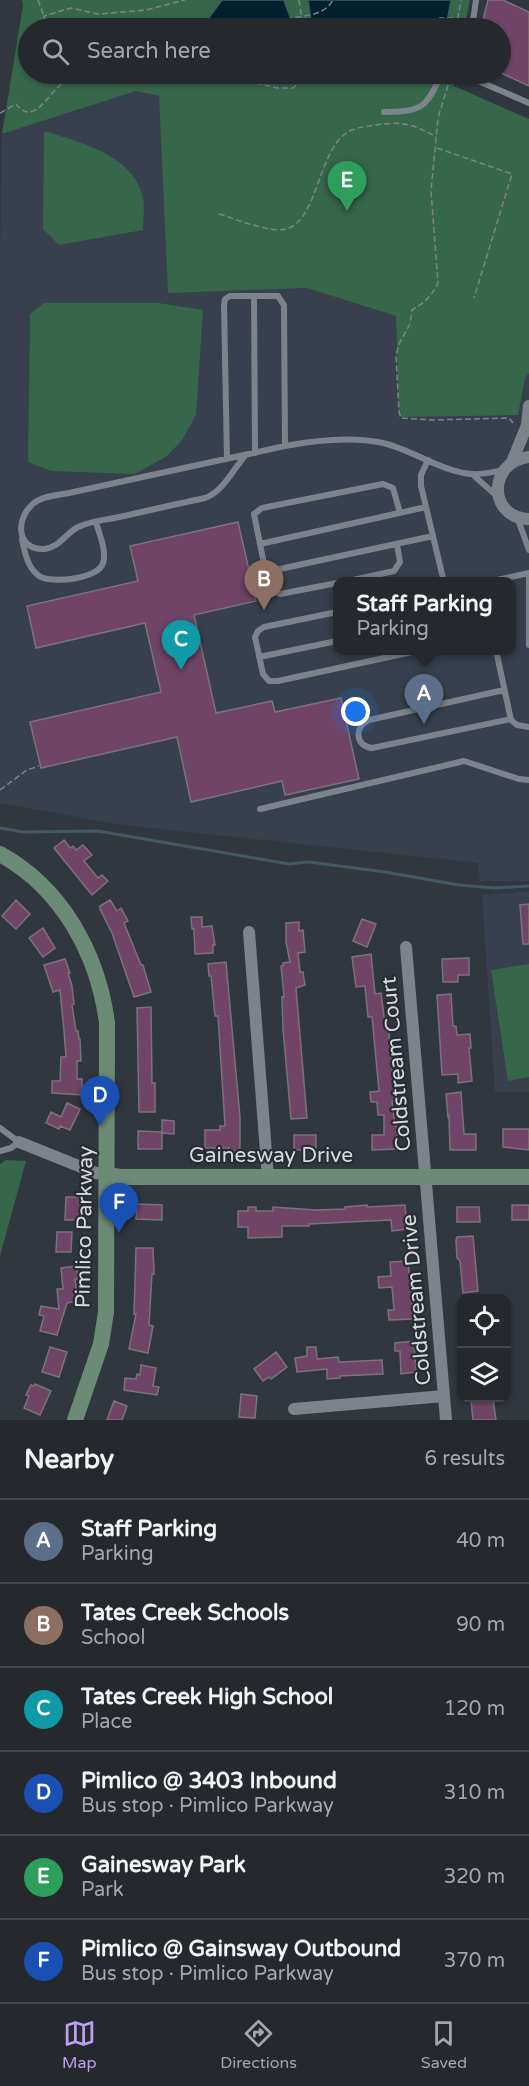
<!DOCTYPE html>
<meta charset="utf-8">
<style>
:root{--surface:#25292e;--page:#31353a;--text:#f1f3f6;--muted:#a3a6aa;--line:#42454a;--accent:#bca0f2}
body{margin:0;font-family:"Varela Round",sans-serif;background:var(--page);color:var(--text)}
.controls{position:absolute;right:18px;bottom:18px;display:grid;overflow:hidden;border-radius:12px;box-shadow:0 2px 4px #0004}
.controls button{width:54px;height:54px;display:grid;place-items:center;padding:0;border:0;border-bottom:2px solid var(--line);background:var(--surface);color:var(--text);font:30px sans-serif}
.you{position:absolute;left:356px;top:712px;width:21px;height:21px;margin:-15px;border:4px solid #fff;border-radius:50%;background:#1a73e8;box-shadow:0 0 0 9px #1a73e833}
.badge{display:grid;place-items:center;width:39px;height:39px;border-radius:50%;background:var(--accent);color:#fff;font-size:20px;font-weight:700}
.pin{position:absolute;translate:-50% -50px;filter:drop-shadow(0 2px 3px #0008)}
.pin::after{content:'';position:absolute;top:32px;width:21px;height:18px;background:inherit;clip-path:polygon(0 0,100% 0,50% 100%)}
.popup{position:absolute;left:333px;top:577px;width:183px;height:78px;box-sizing:border-box;display:grid;place-content:center;border-radius:12px;background:var(--surface);filter:drop-shadow(0 2px 4px #0005);font-size:20px;white-space:nowrap;color:var(--muted)}
.popup b{font-size:22px;color:var(--text)}
.popup::after{content:'';position:absolute;left:50%;top:100%;margin-left:-12px;border:12px solid transparent;border-top-color:var(--surface)}
.list{margin:0;padding:0;list-style:none}
h2{display:flex;justify-content:space-between;align-items:center;height:78px;margin:0;padding:0 24px;font-size:26px}
h2 small{font-size:20px;font-weight:400;color:var(--muted)}
.list li{display:grid;grid-template-columns:39px 1fr auto;gap:18px;align-items:center;box-sizing:border-box;height:84px;padding:0 24px;border-top:2px solid var(--line)}
.list b{display:block;font-size:22px;white-space:nowrap}
.list p{margin:0;font-size:20px;white-space:nowrap;color:var(--muted)}
.list em{font-size:20px;font-style:normal;color:var(--muted)}
.icon{flex:none;width:33px;height:33px;fill:none;stroke:currentColor;stroke-width:2;stroke-linecap:round;stroke-linejoin:round}
.map{position:relative;flex:none;width:529px;height:1420px;overflow:hidden}
.search{position:absolute;background:var(--surface);box-shadow:0 2px 4px #0004;left:18px;right:18px;top:18px;height:66px;display:flex;align-items:center;gap:15px;box-sizing:border-box;padding:0 21px;border-radius:33px;color:var(--muted);font-size:22px}
.sheet{height:582px;background:var(--surface)}
nav{display:flex;justify-content:space-around;align-items:center;box-sizing:border-box;height:84px;border-top:2px solid var(--line);background:var(--surface);font-size:16px;color:var(--muted)}
nav a{display:grid;justify-items:center;gap:3px}
nav .on{color:var(--accent)}
.map>svg:first-child{display:block}
.built{fill:#37404c;fill-rule:evenodd}
.green{fill:#36674b}
.water{fill:#00222f;stroke:#405964;stroke-width:1.5}
.lines{fill:none;stroke-linecap:round;stroke-linejoin:round}
.stream{stroke:#405964;stroke-width:3}
.building{fill:#704467;stroke:#7b7279;stroke-width:1.5}
.path{stroke:#7d8288;stroke-width:1.5;stroke-dasharray:6 3;stroke-linecap:butt}
.lane{stroke:#7d838b;stroke-width:6}
.street{stroke:#7d838b;stroke-width:12}
.secondary{stroke:#6c8b76;stroke-width:16}
.labels{text-anchor:middle;stroke-width:4.5;stroke-linejoin:round;paint-order:stroke}
.street-label{font-size:21px;fill:#d7dade;stroke:#282d33}
</style>
<div class="map">
<svg width="529" height="1420" viewBox="0 0 529 1420">
<rect width="100%" height="100%" fill="#31373e"/>
<!-- built -->
<path class="built" d="M136 91 159 96 169 292 307 288 396 316 399 417 525 378 529 373V881H480L478 863 122 825 0 803V260L2 134ZM337 582H511V650H337Z
M529 891V1092H495L482 895Z"/>
<!-- green -->
<path class="green" d="M22 0H470L464 28H28V74H456L454 86 529 119V373L525 378 518 415 399 417 396 316 307 288 168 293 159 96 136 91 2 134 23 5Z
M44 131C80 142 133 155 143 197 145 207 143 220 143 230L59 245 43 229Z
M44 303H158L203 310 196 415 182 440 167 456 135 474 51 471 28 462 30 314Z
M529 964V1077L508 1081 491 970Z
M6 1160 26 1161 0 1256V1164Z"/>
<!-- water -->
<path class="water" d="M222 0H284L294 28H210L205 23Z
M308 0H451L446 28H312Z"/>
<g class="lines">
<!-- stream -->
<path class="stream" d="M0 828 23 832 98 831 266 860 289 864 309 862 385 872 459 885 494 888 529 886"/>
</g>
<!-- building -->
<path class="building" d="M488 0H503L529 12V86L501 73V28H481Z
M238 522 256 601 194 615 216 713 272 701 275 712 341 698 359 779 285 795 282 781 191 802 177 737 41 768 30 722 161 692 145 623 36 648 27 606 138 581 130 546Z
M64 840 70 848 73 846 76 850 83 845 92 855 84 861 98 878 102 875 108 881 92 895 54 848Z
M16 900 30 914 16 929 2 916Z
M110 900 117 911 121 908 128 921 124 923 141 965H143L151 992 134 997 112 933 100 909V906Z
M529 904V944H523L520 905Z
M191 917H202V927L212 926 215 945H213V953L195 954 194 929H192Z
M362 919 376 924 367 947 353 941Z
M299 922V931L303 930 305 952 298 953 300 972H303L305 985 296 988 307 1118 291 1119 283 1029 282 997H284L281 966H283V963L290 962 286 942V923Z
M43 928 55 948 43 957 29 938Z
M371 954 375 994 381 993 385 1024H388L395 1100 392 1101 395 1126H397L398 1149 372 1150V1135H384V1115H378L377 1102H371L370 1092 379 1091 372 1017H368L365 986 356 987 352 957Z
M469 958V975H458V982H443L442 959Z
M65 959 70 973H68L72 986 74 1004 72 1005 76 1031H78L79 1039H80L81 1061H77V1079H82V1095L52 1093V1081H60L61 1057H66L64 1031 60 990 53 992 44 965Z
M226 962 240 1117V1151H229V1148H205V1130H220V1126H225L218 1016H215L211 976H209L208 964Z
M451 994 453 1026H456L457 1035 470 1034 471 1048H469L472 1081 458 1083V1074L442 1075 437 995Z
M151 1007 152 1083H155V1112H139L137 1008Z
M461 1092 464 1134H476V1150H450L449 1116 448 1117 446 1094Z
M67 1103 80 1109 70 1130 60 1126 59 1129 46 1123 51 1112 61 1117Z
M162 1120 174 1121V1134L162 1133V1149H138V1131L162 1132Z
M503 1129H529V1150L503 1147Z
M294 1135H316V1150H294Z
M66 1197H79V1203H82V1215H79V1220H65Z
M137 1204 162 1205V1220L136 1219Z
M367 1205V1207L405 1205 407 1229 392 1231 391 1220 309 1224V1226H282V1237L248 1238V1227H238V1211H248V1207H256V1211H273V1207L316 1210 345 1209V1207Z
M512 1205H529V1220H512Z
M457 1207H479L480 1222H457Z
M57 1232H72L71 1252H56Z
M473 1236 478 1291 463 1293 460 1261 457 1258 456 1240 457 1237Z
M136 1248H153L154 1274H152L149 1325 153 1326 148 1353 129 1349 136 1314H134Z
M408 1261 413 1319 389 1320 388 1310H394L392 1287 379 1288 378 1277 391 1276 390 1262Z
M77 1266 78 1279H75L78 1301 67 1303 57 1335 40 1331 44 1316 39 1315 41 1306 59 1309 57 1289H63L61 1268Z
M414 1341 416 1372 401 1374 400 1351H395V1343Z
M50 1347 67 1352 59 1377 42 1372Z
M307 1347H316L317 1359 338 1357 339 1362 382 1360 383 1374 340 1376V1378L327 1379V1369L297 1372 295 1358 307 1356Z
M276 1352 287 1367 271 1379 269 1377 263 1381 254 1369Z
M141 1365 156 1368 153 1386 159 1387 157 1395 124 1390 125 1378 136 1379 137 1374 140 1375Z
M35 1384 51 1391 40 1415 24 1408 29 1396 26 1395 31 1385 34 1386Z
M241 1394 257 1396 255 1418 239 1417Z
M488 1398 493 1399 496 1420H473L471 1400Z
M114 1401 127 1406 122 1420H107Z"/>
<g class="lines">
<!-- path -->
<path class="path" d="M38 0 44 16
M299 0 303 28
M46 28 44 16 71 8 98 14 146 10 185 0
M271 28C287 11 320 23 333 0
M423 28 440 18H458
M456 28 461 0
M66 74 70 78 92 79 140 74
M167 74 208 79 227 76 277 88H293L308 74
M258 84 259 74
M448 85 438 118 431 191 438 283C432 296 424 303 412 310L410 324 399 344 396 355 399 412 401 418 432 420 509 418 513 423
M0 113 16 104C32 126 47 97 58 87 61 84 66 81 70 78
M437 148 512 174 474 298
M219 214C236 219 269 233 286 229 317 221 318 154 345 134 354 127 365 127 375 125 402 121 414 124 436 137
M0 790 27 770 39 766"/>
<!-- lane -->
<path class="lane" d="M472 28 476 0
M470 74 476 80 529 103
M384 112C399 111 419 113 428 99 437 88 434 82 448 74
M254 296 255 453
M246 455C232 470 224 491 205 498 176 504 147 511 119 517 106 520 90 521 78 527 66 533 59 548 44 549 16 550 15 518 34 503 42 496 59 495 69 493L285 446C317 440 351 436 383 443 413 450 440 471 471 474 481 475 493 472 503 470
M227 459 224 305 225 299 230 296H278L284 305 285 446
M428 460 421 475V486L444 582
M472 474 498 497
M517 517 529 550
M22 539C25 553 27 567 39 576 51 584 99 579 103 563 107 550 99 534 96 522
M260 544 426 507
M266 572 433 536
M529 573V645
M344 582 394 571 400 562 397 544
M488 582 529 573
M337 583 280 594 273 591 268 584 254 514 262 508 383 484 393 488 400 513
M337 612 264 627 258 631 255 637 263 674 269 681H278L421 650
M496 650 511 720 517 725 529 727
M259 657 337 641
M504 690 369 720C354 727 355 746 372 748L511 719
M260 809 464 761 519 779 529 780
M0 1128 19 1142 11 1148 0 1151"/>
<!-- street -->
<path class="street" d="M529 457C487 462 488 518 529 519
M512 462 527 425 529 406
M249 932 268 1178
M406 947 446 1420
M19 1142 96 1173 107 1175
M294 1409 444 1396"/>
<!-- secondary -->
<path class="secondary" d="M0 854C62 888 98 954 107 1023L106 1312 101 1344 75 1420
M107 1175 121 1177H529"/>
</g>
<g class="labels">
<!-- street labels -->
<g class="street-label">
<text transform="translate(396 1064) rotate(-95)" y="7">Coldstream Court</text>
<text x="271" y="1162">Gainesway Drive</text>
<text transform="translate(84 1227) rotate(-89)" y="7">Pimlico Parkway</text>
<text transform="translate(416 1300) rotate(-95)" y="7">Coldstream Drive</text>
</g>
</g>
</svg>
<div class="controls">
<button><svg class="icon" aria-label="locate" viewBox="0 0 24 24"><circle cx="12" cy="12" r="6"/><path d="M12 2v4M12 18v4M2 12h4M18 12h4"/></svg></button>
<button><svg class="icon" aria-label="layers" viewBox="0 0 24 24"><path d="M12 4l9 5-9 5-9-5zM3 14l9 5 9-5"/></svg></button>
</div>
<div class="you"></div>
<div class="pin badge" style="left:424px;top:724px;background:#5c6f8a">A</div>
<div class="popup"><b>Staff Parking</b>Parking</div>
<div class="pin badge" style="left:264px;top:610px;background:#8d6e63">B</div>
<div class="pin badge" style="left:181px;top:670px;background:#0f9aa8">C</div>
<div class="pin badge" style="left:100px;top:1126px;background:#1a4fb4">D</div>
<div class="pin badge" style="left:347px;top:211px;background:#2e9e5b">E</div>
<div class="pin badge" style="left:119px;top:1233px;background:#1a4fb4">F</div>
<div class="search"><svg class="icon" aria-label="search" viewBox="0 0 24 24"><circle cx="10" cy="10" r="6"/><path d="M15 15l6 6"/></svg>Search here</div>
</div>
<section class="sheet">
<h2>Nearby<small>6 results</small></h2>
<ul class="list">
<li><span class="badge" style="background:#5c6f8a">A</span><div><b>Staff Parking</b><p>Parking</p></div><em>40 m</em></li>
<li><span class="badge" style="background:#8d6e63">B</span><div><b>Tates Creek Schools</b><p>School</p></div><em>90 m</em></li>
<li><span class="badge" style="background:#0f9aa8">C</span><div><b>Tates Creek High School</b><p>Place</p></div><em>120 m</em></li>
<li><span class="badge" style="background:#1a4fb4">D</span><div><b>Pimlico @ 3403 Inbound</b><p>Bus stop · Pimlico Parkway</p></div><em>310 m</em></li>
<li><span class="badge" style="background:#2e9e5b">E</span><div><b>Gainesway Park</b><p>Park</p></div><em>320 m</em></li>
<li><span class="badge" style="background:#1a4fb4">F</span><div><b>Pimlico @ Gainsway Outbound</b><p>Bus stop · Pimlico Parkway</p></div><em>370 m</em></li>
</ul>
</section>
<nav>
<a class="on"><svg class="icon" aria-label="map" viewBox="0 0 24 24"><path d="M3 6l6-2 6 2 6-2v14l-6 2-6-2-6 2zM9 4v14M15 6v14"/></svg>Map</a>
<a><svg class="icon" aria-label="directions" viewBox="0 0 24 24"><path d="M12 3l9 9-9 9-9-9zM9 14v-3h6M13 9l2 2-2 2"/></svg>Directions</a>
<a><svg class="icon" aria-label="saved" viewBox="0 0 24 24"><path d="M7 4h10v16l-5-4-5 4z"/></svg>Saved</a>
</nav>
